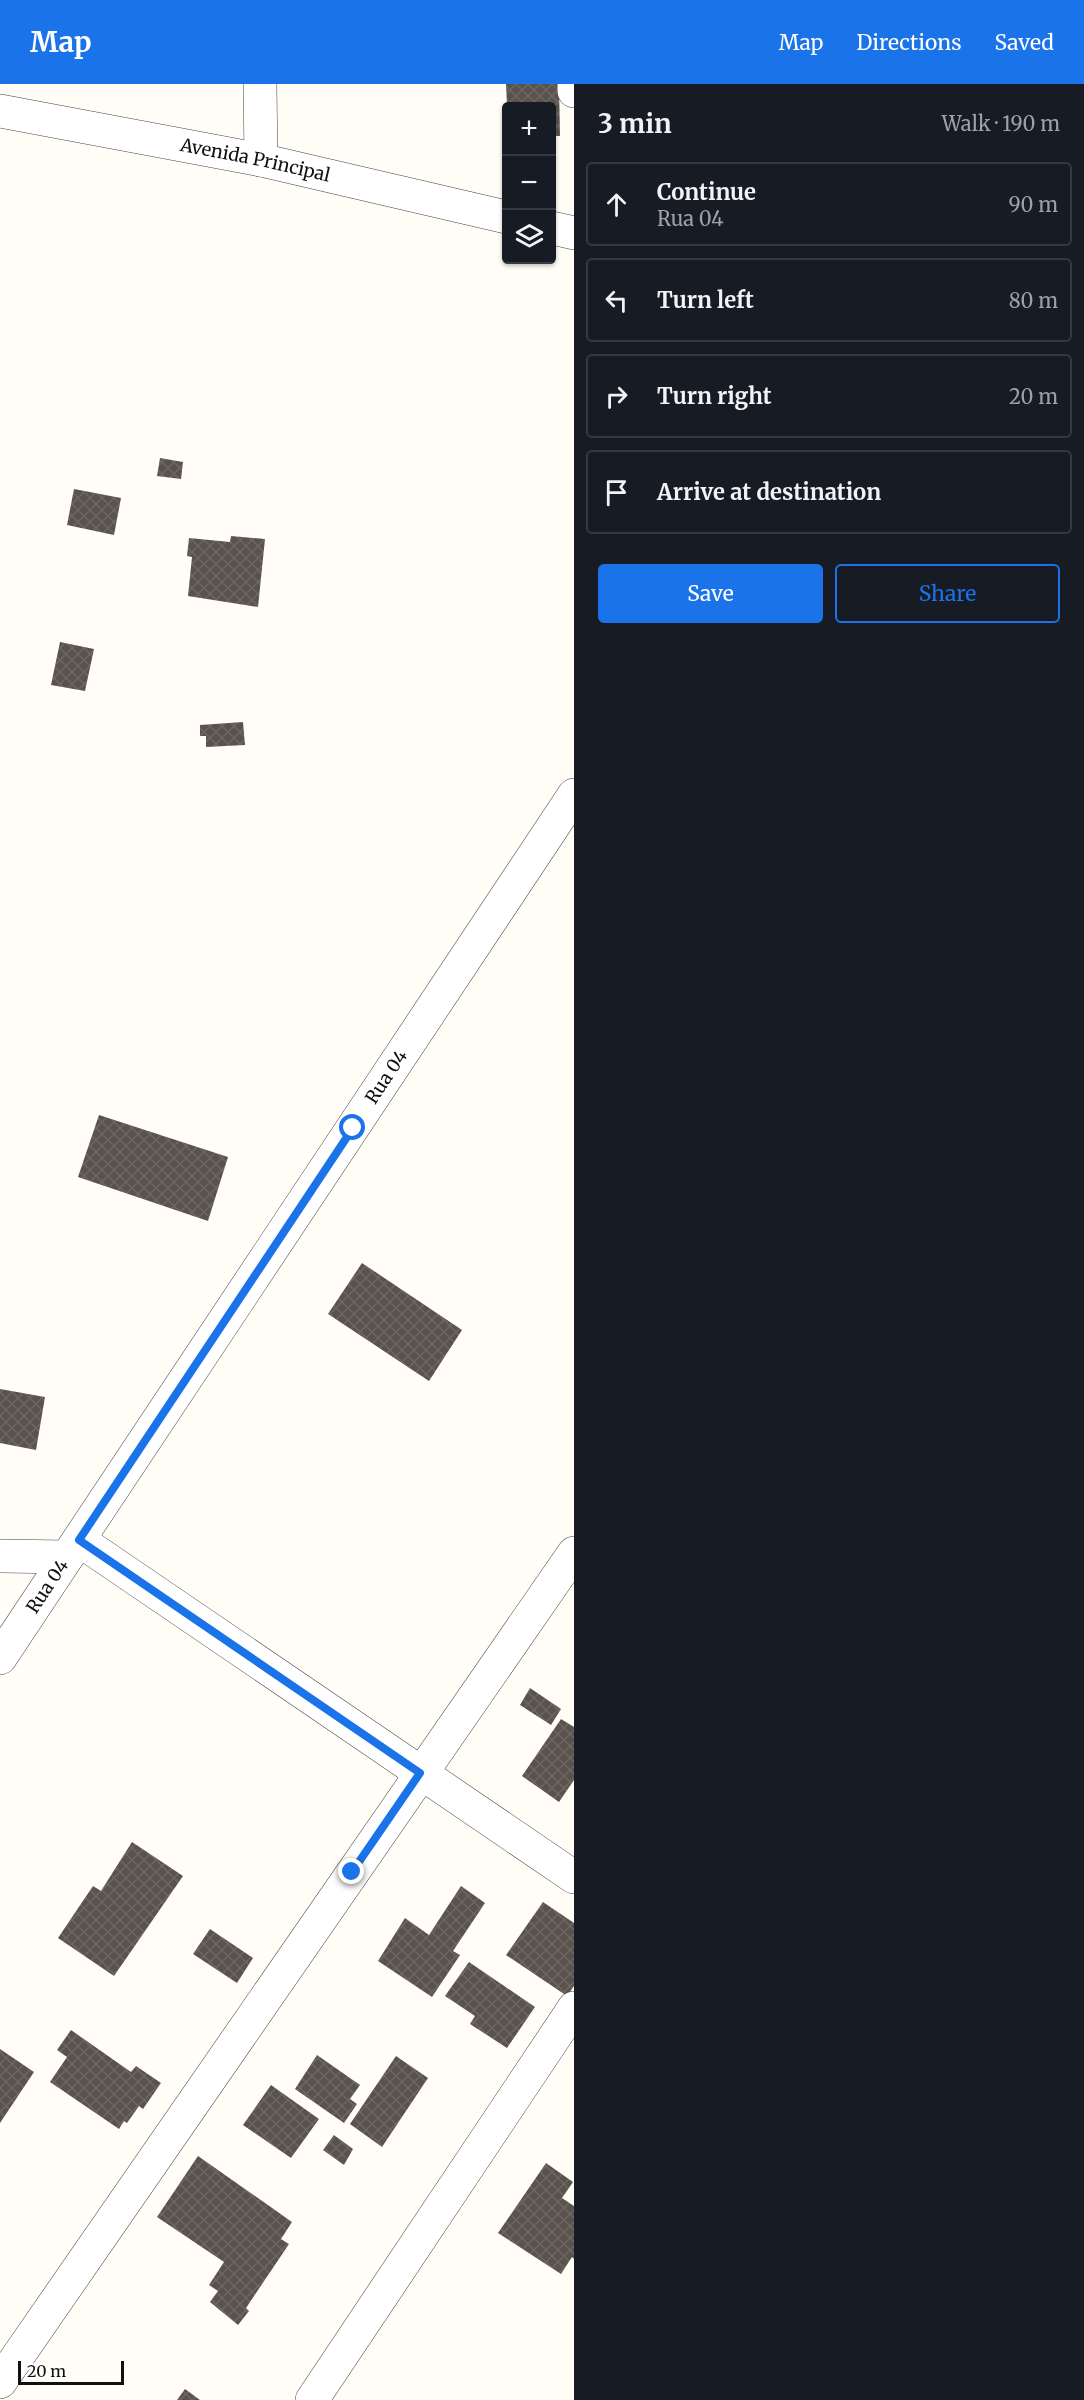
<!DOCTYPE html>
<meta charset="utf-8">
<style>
:root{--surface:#171b24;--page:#20242c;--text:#f1f3f6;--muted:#9ea1a6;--line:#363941;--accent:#1a73e8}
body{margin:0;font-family:Merriweather,serif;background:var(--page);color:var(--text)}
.controls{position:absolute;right:18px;top:18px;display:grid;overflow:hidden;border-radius:6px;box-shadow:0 2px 4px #0004}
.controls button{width:54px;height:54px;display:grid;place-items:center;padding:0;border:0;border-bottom:2px solid var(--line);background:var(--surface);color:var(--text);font:30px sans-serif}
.scale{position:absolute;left:18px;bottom:15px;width:106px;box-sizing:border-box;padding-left:6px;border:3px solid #111;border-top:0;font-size:16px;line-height:21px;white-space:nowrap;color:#111;-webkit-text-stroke:4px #fff;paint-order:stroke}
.stop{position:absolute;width:18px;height:18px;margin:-14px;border:4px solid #1a73e8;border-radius:50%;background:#fff}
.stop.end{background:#1a73e8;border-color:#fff;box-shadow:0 2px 6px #0008}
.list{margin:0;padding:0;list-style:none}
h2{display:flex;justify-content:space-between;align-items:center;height:78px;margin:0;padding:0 24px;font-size:26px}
h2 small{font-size:20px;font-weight:400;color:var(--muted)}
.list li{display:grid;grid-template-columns:39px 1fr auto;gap:18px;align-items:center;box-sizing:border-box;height:84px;margin:0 12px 12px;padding:0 12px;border:2px solid var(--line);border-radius:6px}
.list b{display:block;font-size:22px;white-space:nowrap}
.list p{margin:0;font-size:20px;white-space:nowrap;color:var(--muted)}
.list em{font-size:20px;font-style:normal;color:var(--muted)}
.actions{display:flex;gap:12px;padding:18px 24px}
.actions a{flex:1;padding:14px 0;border:2px solid var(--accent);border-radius:6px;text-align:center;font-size:21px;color:var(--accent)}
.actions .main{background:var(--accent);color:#fff}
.icon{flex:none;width:33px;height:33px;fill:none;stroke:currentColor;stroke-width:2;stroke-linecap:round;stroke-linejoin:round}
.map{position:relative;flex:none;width:574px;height:2316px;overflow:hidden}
header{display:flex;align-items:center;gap:36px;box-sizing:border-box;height:84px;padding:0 30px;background:var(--accent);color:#fff}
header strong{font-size:28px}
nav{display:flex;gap:33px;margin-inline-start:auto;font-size:21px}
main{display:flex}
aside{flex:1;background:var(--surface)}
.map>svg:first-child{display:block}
.building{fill:url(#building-cross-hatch)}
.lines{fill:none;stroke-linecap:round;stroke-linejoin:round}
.minor-casing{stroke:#444;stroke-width:34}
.tertiary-casing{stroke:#444;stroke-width:34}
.minor{stroke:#fff;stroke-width:33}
.tertiary{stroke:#fff;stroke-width:33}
.route{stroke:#1a73e8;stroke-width:8}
.labels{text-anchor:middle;stroke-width:6;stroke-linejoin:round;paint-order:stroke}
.street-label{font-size:18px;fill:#111;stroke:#fff}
</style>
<header>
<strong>Map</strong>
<nav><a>Map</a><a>Directions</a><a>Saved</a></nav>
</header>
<main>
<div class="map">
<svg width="574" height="2316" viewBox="0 0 574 2316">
<defs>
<pattern id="building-cross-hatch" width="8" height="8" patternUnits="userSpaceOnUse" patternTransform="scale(1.5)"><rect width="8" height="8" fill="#5a524d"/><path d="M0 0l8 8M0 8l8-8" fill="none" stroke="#6d6662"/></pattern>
</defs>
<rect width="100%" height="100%" fill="#fffdf5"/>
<!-- building -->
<path class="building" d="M506 0H559L560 52H552V22H507Z
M160 374 183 378 181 395 157 392Z
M74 405 121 414 114 451 67 441Z
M231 452 265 455 258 523 188 512 192 473 187 472 189 454 230 458Z
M60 558 94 565 85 607 51 601Z
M243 638 245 661 206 663V652H200V641Z
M99 1031 228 1073 208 1137 78 1093Z
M362 1179 462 1246 429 1297 328 1230Z
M0 1305 45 1313 36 1366 0 1359Z
M530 1604 561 1625 551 1641 520 1621Z
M561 1635 574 1643V1696L559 1718 522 1692Z
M132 1758 183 1792 114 1892 58 1854 93 1802 101 1807Z
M461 1802 485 1819 453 1867 460 1871 432 1913 378 1877 405 1834 429 1851Z
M543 1818 574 1839V1902L567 1912 506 1871Z
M210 1845 253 1874 237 1899 193 1870Z
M469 1878 535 1923 507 1964 470 1940 475 1932 445 1912Z
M71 1946 131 1988 136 1982 161 1999 143 2025 139 2022 127 2039 124 2037 119 2045 50 1998 67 1973 57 1966Z
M0 1965 34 1988 0 2039Z
M317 1971 360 2001 350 2015 357 2020 344 2039 295 2005Z
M396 1972 428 1994 382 2063 350 2040Z
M271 2001 319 2035 291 2074 243 2041Z
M334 2051 353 2065 344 2081 323 2066Z
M198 2072 292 2138 281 2155 289 2160 246 2224 249 2227 238 2241 210 2218 218 2207 209 2201 224 2178 157 2133Z
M546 2079 573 2098 562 2114 574 2122V2175L572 2173 561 2190 498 2149Z
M185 2305 200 2316H177Z"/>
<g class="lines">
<!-- minor casing -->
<g class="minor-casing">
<path id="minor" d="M260 0 261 76
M574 0V7
M79 1456 574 1793
M0 2298 574 1469
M312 2316 574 1924"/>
</g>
<!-- tertiary casing -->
<g class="tertiary-casing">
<g id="tertiary">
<path id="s1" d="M0 27 261 76 506 133"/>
<path d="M552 144 574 149"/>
<path d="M0 1472 67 1473"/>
<path id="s2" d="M0 1574 574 711"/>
</g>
</g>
<!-- minor -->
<use href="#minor" class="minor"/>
<!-- tertiary -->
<use href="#tertiary" class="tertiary"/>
</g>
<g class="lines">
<!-- route -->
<path class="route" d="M352 1788 420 1689 79 1456 353 1044"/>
</g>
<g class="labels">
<!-- street labels -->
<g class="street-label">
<text dy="6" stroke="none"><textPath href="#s1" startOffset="260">Avenida Principal</textPath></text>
<text dy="6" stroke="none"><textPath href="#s2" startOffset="698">Rua 04</textPath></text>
<text dy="6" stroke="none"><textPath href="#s2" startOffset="86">Rua 04</textPath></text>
</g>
</g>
</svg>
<div class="controls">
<button>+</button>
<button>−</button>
<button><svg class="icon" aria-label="layers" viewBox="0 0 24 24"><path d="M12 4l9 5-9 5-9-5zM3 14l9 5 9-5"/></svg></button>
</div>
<div class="scale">20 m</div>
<div class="stop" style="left:353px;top:1044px"></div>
<div class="stop end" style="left:352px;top:1788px"></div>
</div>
<aside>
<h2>3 min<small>Walk · 190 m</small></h2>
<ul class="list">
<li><svg class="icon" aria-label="ahead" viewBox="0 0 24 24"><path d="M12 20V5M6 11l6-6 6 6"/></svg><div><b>Continue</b><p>Rua 04</p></div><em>90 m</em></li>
<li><svg class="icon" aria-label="left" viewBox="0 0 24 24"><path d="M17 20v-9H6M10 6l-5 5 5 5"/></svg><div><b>Turn left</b></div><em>80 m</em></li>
<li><svg class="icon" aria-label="right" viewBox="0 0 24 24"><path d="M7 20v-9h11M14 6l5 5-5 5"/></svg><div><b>Turn right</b></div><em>20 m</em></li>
<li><svg class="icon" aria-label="arrive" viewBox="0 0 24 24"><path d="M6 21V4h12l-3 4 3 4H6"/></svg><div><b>Arrive at destination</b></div></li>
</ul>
<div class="actions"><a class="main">Save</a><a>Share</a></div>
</aside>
</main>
